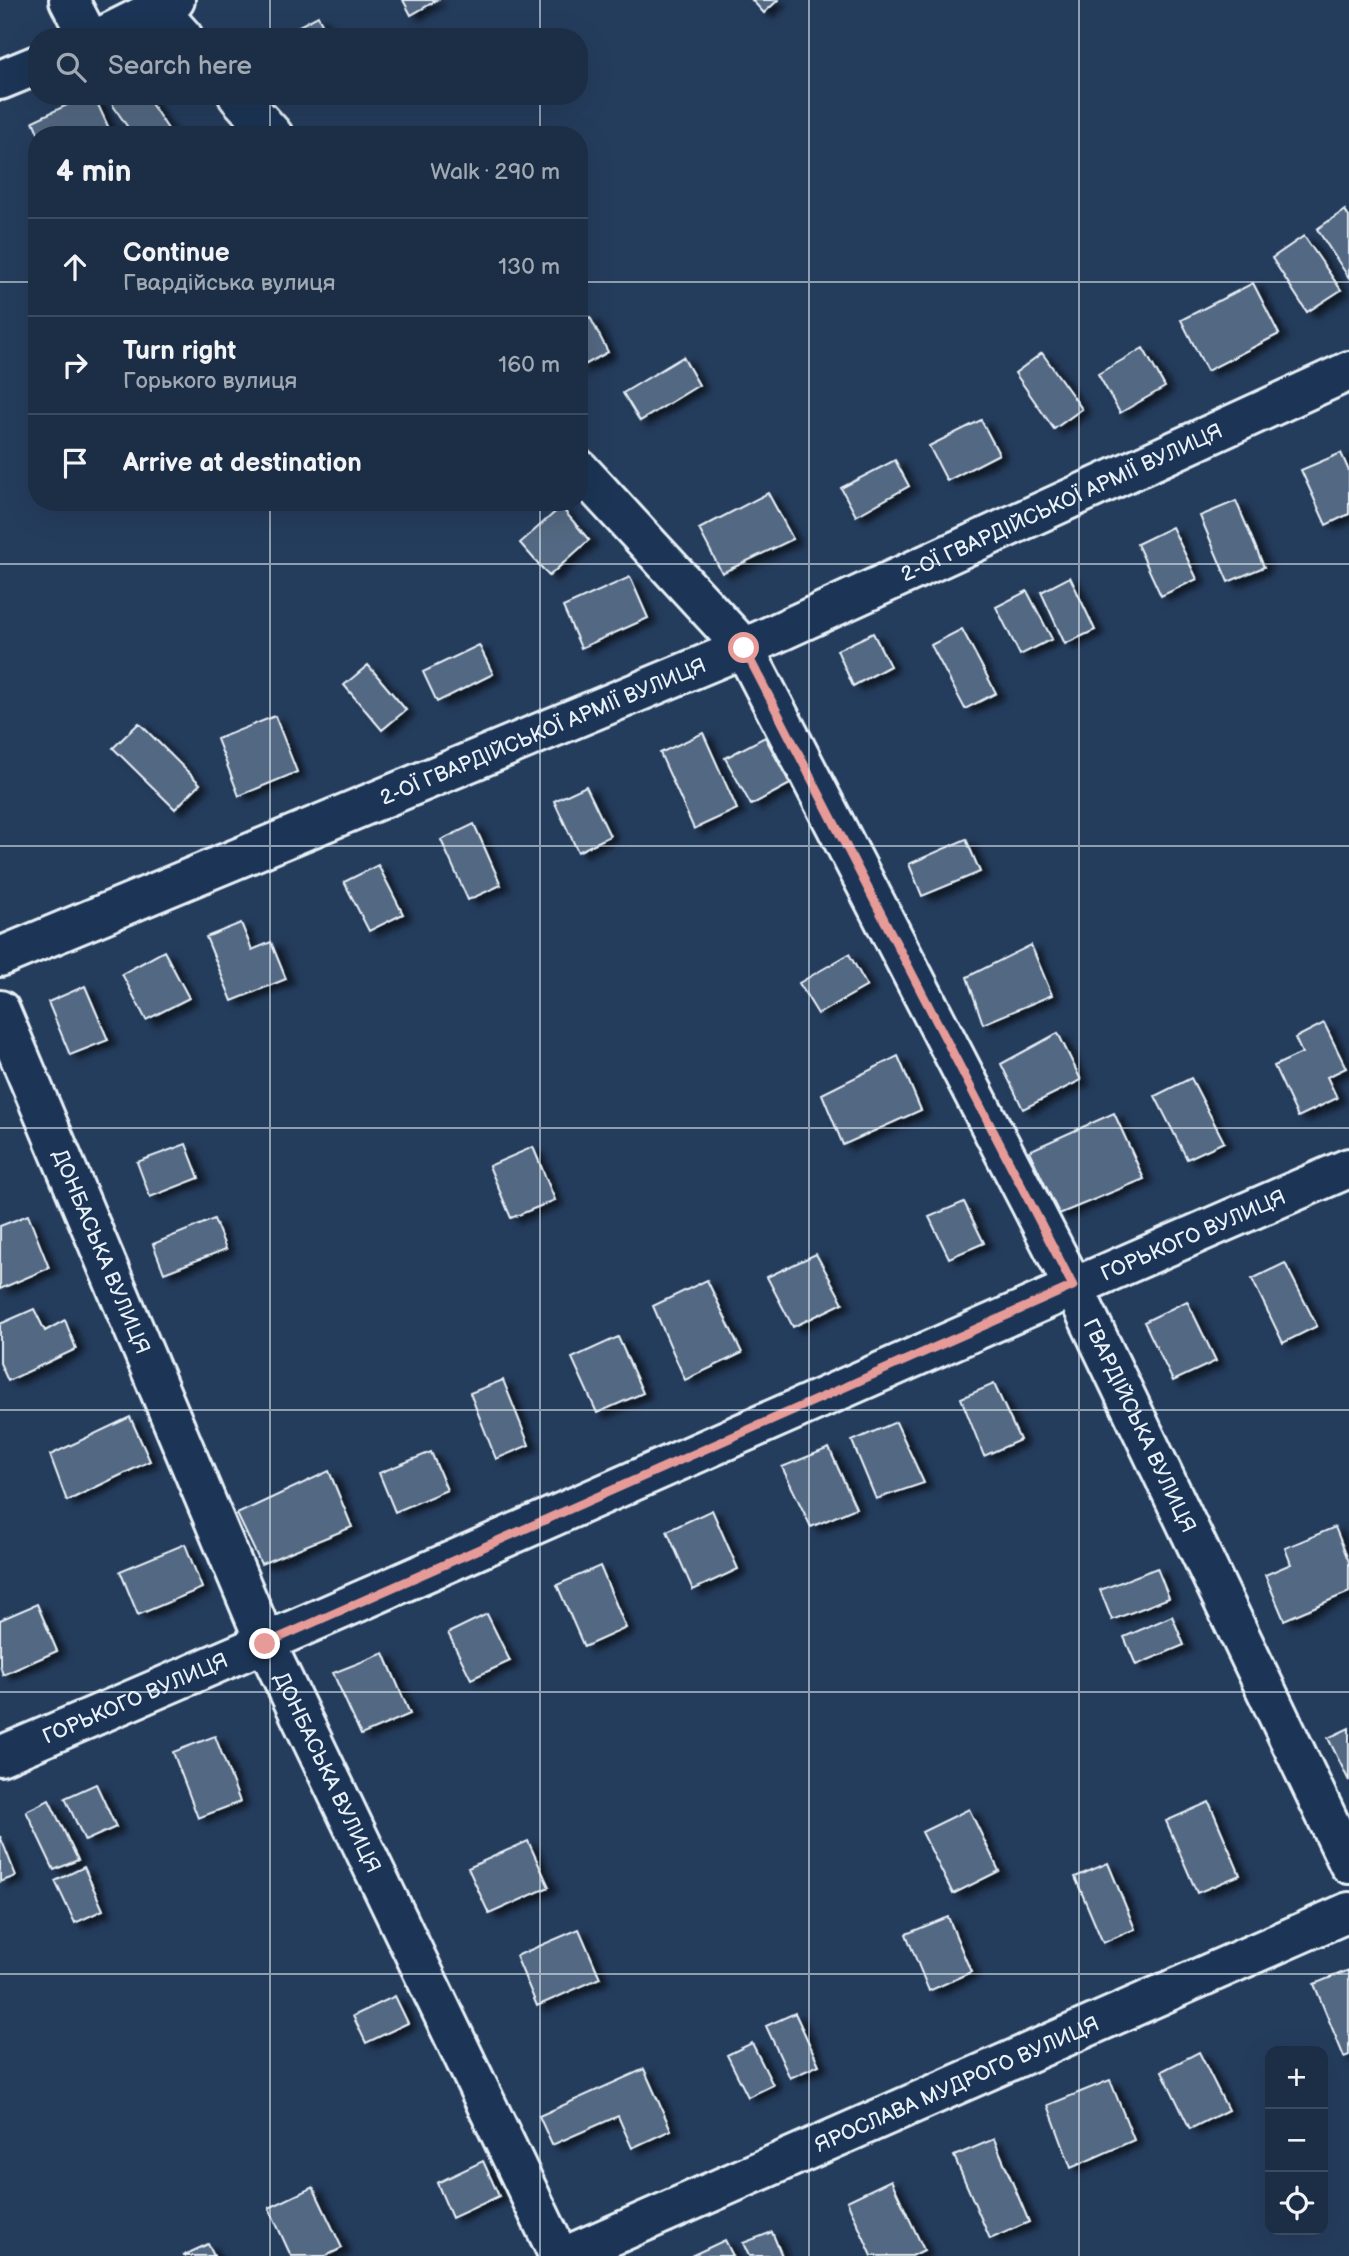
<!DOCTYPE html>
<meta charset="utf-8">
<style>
:root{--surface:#1c2e46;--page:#293a51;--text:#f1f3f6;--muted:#a0a8b3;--line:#3a4a5f}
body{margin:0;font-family:"Balsamiq Sans",sans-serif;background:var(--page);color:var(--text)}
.controls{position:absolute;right:21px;bottom:21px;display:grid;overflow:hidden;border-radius:14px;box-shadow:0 7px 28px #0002}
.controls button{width:63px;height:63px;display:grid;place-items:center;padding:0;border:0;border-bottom:2px solid var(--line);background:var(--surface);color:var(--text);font:35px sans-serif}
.stop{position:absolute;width:21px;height:21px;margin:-16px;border:5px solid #e69b98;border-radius:50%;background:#fff}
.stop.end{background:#e69b98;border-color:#fff;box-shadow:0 2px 7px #0008}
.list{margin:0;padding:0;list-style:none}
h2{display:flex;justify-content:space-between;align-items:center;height:91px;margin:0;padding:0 28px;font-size:30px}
h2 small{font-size:23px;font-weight:400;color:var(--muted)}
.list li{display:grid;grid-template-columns:46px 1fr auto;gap:21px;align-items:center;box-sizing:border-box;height:98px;padding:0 28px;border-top:2px solid var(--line)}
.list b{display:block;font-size:26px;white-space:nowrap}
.list p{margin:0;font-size:23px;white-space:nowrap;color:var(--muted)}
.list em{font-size:23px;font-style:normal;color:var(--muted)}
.icon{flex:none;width:38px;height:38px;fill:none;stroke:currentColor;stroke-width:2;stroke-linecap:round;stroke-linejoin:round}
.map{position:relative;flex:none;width:1349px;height:2256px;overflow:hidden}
.search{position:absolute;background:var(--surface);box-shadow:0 7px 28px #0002;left:28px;top:28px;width:560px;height:77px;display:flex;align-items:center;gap:18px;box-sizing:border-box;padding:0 24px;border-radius:28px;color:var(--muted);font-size:26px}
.panel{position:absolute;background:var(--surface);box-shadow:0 7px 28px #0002;left:28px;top:126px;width:560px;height:385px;border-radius:28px}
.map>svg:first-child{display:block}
.building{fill:#536782;stroke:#e8f1f8;stroke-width:2;filter:url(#shadow)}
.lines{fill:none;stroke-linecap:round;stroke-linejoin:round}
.minor-casing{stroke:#e8f1f8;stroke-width:44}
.tertiary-casing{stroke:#e8f1f8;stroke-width:44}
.minor{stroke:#1d3557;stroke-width:38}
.tertiary{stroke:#1d3557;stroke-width:38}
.route{stroke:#e69b98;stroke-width:9}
.grid{fill:none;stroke:#e8f1f8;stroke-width:2;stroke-opacity:0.55}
.labels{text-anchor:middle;stroke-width:5;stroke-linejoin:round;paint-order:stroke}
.street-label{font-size:21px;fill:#e8f1f8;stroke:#1d3557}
</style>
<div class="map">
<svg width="1349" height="2256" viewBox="0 0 1349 2256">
<defs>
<filter id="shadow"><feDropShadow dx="8" dy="4.5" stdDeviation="3.5" flood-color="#0009"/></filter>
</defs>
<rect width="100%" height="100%" fill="#253d5d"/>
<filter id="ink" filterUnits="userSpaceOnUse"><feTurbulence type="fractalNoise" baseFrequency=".0143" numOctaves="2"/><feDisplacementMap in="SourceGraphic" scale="14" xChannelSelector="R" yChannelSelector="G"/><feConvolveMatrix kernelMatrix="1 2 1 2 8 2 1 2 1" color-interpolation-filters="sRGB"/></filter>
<g filter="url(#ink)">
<!-- building -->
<path class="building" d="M403 0H437L411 15Z
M752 0H778L764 13Z
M318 16 329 37H278Z
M86 96H94L112 135H39L33 121Z
M110 96H146L172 135H133L108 98Z
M1345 210 1349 217V278L1317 229Z
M1304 236 1341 290 1307 312 1272 258Z
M1253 283 1279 334 1207 371 1181 320Z
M590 317 608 352 579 368V322Z
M1143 348 1165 387 1120 413 1098 374Z
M1042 353 1082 409 1054 429 1015 373Z
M683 357 699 385 640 421 623 393Z
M981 420 999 454 947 481 929 446Z
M1341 453 1349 471V514L1326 525 1301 470Z
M895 460 909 486 856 516 841 488Z
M768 493 793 539 722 573 699 529Z
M1236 501 1264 567 1228 582 1200 516Z
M561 507 589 540 549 576 520 543Z
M1172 527 1197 579 1161 596 1137 544Z
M630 577 648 618 581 648 563 607Z
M1070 577 1095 630 1065 644 1041 592Z
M1027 591 1052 639 1020 655 996 607Z
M962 629 996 693 965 709 931 645Z
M873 633 890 666 853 686 837 650Z
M479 645 493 674 437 702 423 672Z
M368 665 406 710 382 730 344 685Z
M275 716 297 772 239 796 217 739Z
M139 723 200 784 175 809 113 748Z
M703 733 737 809 694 829 660 753Z
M765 737 790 784 751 805 725 758Z
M586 786 610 836 578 852 554 801Z
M474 824 501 885 468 900 441 840Z
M966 839 980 872 922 896 909 864Z
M378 865 403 914 369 931 344 882Z
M241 923 252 950 271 942 286 979 232 1001 206 937Z
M1031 945 1052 995 983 1024 967 977Z
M164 951 189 998 146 1020 122 974Z
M849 954 867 986 818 1014 799 983Z
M85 986 108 1040 70 1055 48 1002Z
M1324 1023 1346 1068 1327 1077 1337 1098 1298 1117 1274 1066 1302 1053 1295 1038Z
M1058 1033 1081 1080 1023 1109 1001 1064Z
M898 1056 921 1110 843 1145 822 1094Z
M1191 1078 1224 1142 1187 1159 1155 1096Z
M1114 1113 1144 1179 1059 1214 1029 1151Z
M186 1144 199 1178 150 1197 137 1162Z
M533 1147 555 1200 511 1218 489 1166Z
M964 1202 984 1243 949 1258 929 1217Z
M28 1215 49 1268 0 1289V1226Z
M214 1219 226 1249 164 1273 153 1244Z
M816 1254 843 1303 793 1327 767 1277Z
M1285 1263 1317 1326 1283 1343 1252 1279Z
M707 1280 742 1353 685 1380 653 1306Z
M1187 1301 1216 1361 1173 1381 1144 1322Z
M34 1309 45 1331 65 1320 76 1349 8 1381 0 1363V1324Z
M618 1337 643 1393 597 1413 572 1358Z
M503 1380 529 1445 496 1459 470 1393Z
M994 1384 1020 1440 984 1456 961 1398Z
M130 1417 150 1461 67 1501 50 1455Z
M896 1422 924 1483 876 1499 852 1441Z
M829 1448 856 1508 811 1527 782 1467Z
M431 1452 447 1490 395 1512 379 1473Z
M329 1471 352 1527 261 1564 237 1514Z
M712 1510 738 1569 693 1590 667 1531Z
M1335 1527 1349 1562V1592L1284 1620 1265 1575 1291 1564 1285 1548Z
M185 1544 202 1588 138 1615 120 1571Z
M600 1566 626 1628 584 1647 557 1585Z
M1157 1568 1169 1598 1112 1620 1100 1590Z
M37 1604 57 1651 3 1675 0 1665V1620Z
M487 1614 510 1661 471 1679 448 1633Z
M1172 1616 1184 1645 1136 1665 1124 1637Z
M384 1653 410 1714 361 1735 333 1673Z
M1349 1728V1781L1328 1738Z
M215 1736 240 1802 198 1818 173 1752Z
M96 1784 116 1827 85 1841 65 1798Z
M49 1800 78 1860 54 1870 26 1811Z
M1209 1802 1240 1875 1197 1893 1166 1821Z
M969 1809 999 1871 953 1894 922 1832Z
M0 1836 16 1876 0 1882Z
M528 1841 549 1887 489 1914 468 1868Z
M1108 1863 1135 1929 1103 1943 1075 1877Z
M84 1867 103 1910 75 1923 55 1881Z
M948 1917 971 1972 929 1991 906 1934Z
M579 1929 600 1978 537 2006 516 1956Z
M1349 1970V2055L1344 2057 1314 1984Z
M395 1996 408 2023 366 2043 353 2016Z
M795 2013 819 2065 790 2078 766 2026Z
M752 2043 773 2085 748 2097 727 2055Z
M1199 2052 1228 2110 1190 2129 1162 2071Z
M644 2069 671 2130 632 2148 618 2116 552 2145 539 2116Z
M1110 2080 1134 2140 1071 2168 1048 2105Z
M994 2139 1029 2222 990 2239 954 2156Z
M483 2161 499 2196 452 2218 437 2183Z
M891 2180 924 2250 912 2256H872L847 2201Z
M313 2187 342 2248 326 2256H291L269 2208Z
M772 2232 782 2256H749L743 2243Z
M725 2240 733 2256H691Z
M208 2244 214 2256H182Z"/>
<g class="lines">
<!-- minor casing -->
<g class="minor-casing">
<g id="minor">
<path d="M69 0 88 37"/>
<path d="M158 9 183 37"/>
<path d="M238 96 273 135"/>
<path id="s1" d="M579 469 744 648 1073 1286 1349 1864"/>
<path id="s2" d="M0 957 744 648 1349 371"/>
<path id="s3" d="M0 1010 266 1644 559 2256"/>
<path id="s4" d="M0 1756C452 1565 898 1361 1349 1168"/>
<path id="s5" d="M566 2256 1349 1912"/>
</g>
</g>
<!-- tertiary casing -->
<g class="tertiary-casing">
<path id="tertiary" d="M101 37 175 0
M0 80 37 65"/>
</g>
<!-- minor -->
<use href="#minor" class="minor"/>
<!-- tertiary -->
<use href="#tertiary" class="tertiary"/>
</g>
</g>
<g class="lines" filter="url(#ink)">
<!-- route -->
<path class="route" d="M265 1644 1073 1286 744 648"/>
</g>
<!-- grid -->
<path class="grid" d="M270 0V37M540 0V37M809 0V2256M1079 0V2256M270 96V135M540 96V135M0 282H37M579 282H1349M270 502V2256M540 502V2256M0 564H1349M0 846H1349M0 1128H1349M0 1410H1349M0 1692H1349M0 1974H1349"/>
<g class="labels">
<!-- street labels -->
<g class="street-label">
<text dy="7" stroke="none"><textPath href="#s2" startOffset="1155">2-ОЇ ГВАРДІЙСЬКОЇ АРМІЇ ВУЛИЦЯ</textPath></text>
<text dy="7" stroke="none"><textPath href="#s2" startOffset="588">2-ОЇ ГВАРДІЙСЬКОЇ АРМІЇ ВУЛИЦЯ</textPath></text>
<text dy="7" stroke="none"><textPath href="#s4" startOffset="1302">ГОРЬКОГО ВУЛИЦЯ</textPath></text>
<text dy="7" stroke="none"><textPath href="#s3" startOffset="262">ДОНБАСЬКА ВУЛИЦЯ</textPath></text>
<text dy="7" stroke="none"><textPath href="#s1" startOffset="1116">ГВАРДІЙСЬКА ВУЛИЦЯ</textPath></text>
<text dy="7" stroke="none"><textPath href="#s4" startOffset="147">ГОРЬКОГО ВУЛИЦЯ</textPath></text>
<text dy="7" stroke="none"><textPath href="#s3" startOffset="830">ДОНБАСЬКА ВУЛИЦЯ</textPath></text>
<text dy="7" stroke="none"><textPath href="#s5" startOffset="427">ЯРОСЛАВА МУДРОГО ВУЛИЦЯ</textPath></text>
</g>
</g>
</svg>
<div class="controls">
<button>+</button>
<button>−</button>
<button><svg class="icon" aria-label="locate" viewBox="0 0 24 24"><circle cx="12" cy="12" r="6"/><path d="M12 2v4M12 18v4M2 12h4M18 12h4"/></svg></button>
</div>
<div class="stop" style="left:744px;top:648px"></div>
<div class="stop end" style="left:265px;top:1644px"></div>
<div class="search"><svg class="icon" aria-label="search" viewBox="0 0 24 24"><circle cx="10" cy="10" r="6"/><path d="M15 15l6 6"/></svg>Search here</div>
<section class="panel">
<h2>4 min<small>Walk · 290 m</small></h2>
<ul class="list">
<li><svg class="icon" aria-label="ahead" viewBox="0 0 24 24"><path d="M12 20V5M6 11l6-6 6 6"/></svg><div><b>Continue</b><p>Гвардійська вулиця</p></div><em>130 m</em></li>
<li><svg class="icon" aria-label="right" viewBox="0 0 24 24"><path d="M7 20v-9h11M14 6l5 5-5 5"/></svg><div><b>Turn right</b><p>Горького вулиця</p></div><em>160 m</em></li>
<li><svg class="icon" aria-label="arrive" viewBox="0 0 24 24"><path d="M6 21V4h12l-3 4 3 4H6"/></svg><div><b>Arrive at destination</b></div></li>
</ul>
</section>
</div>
